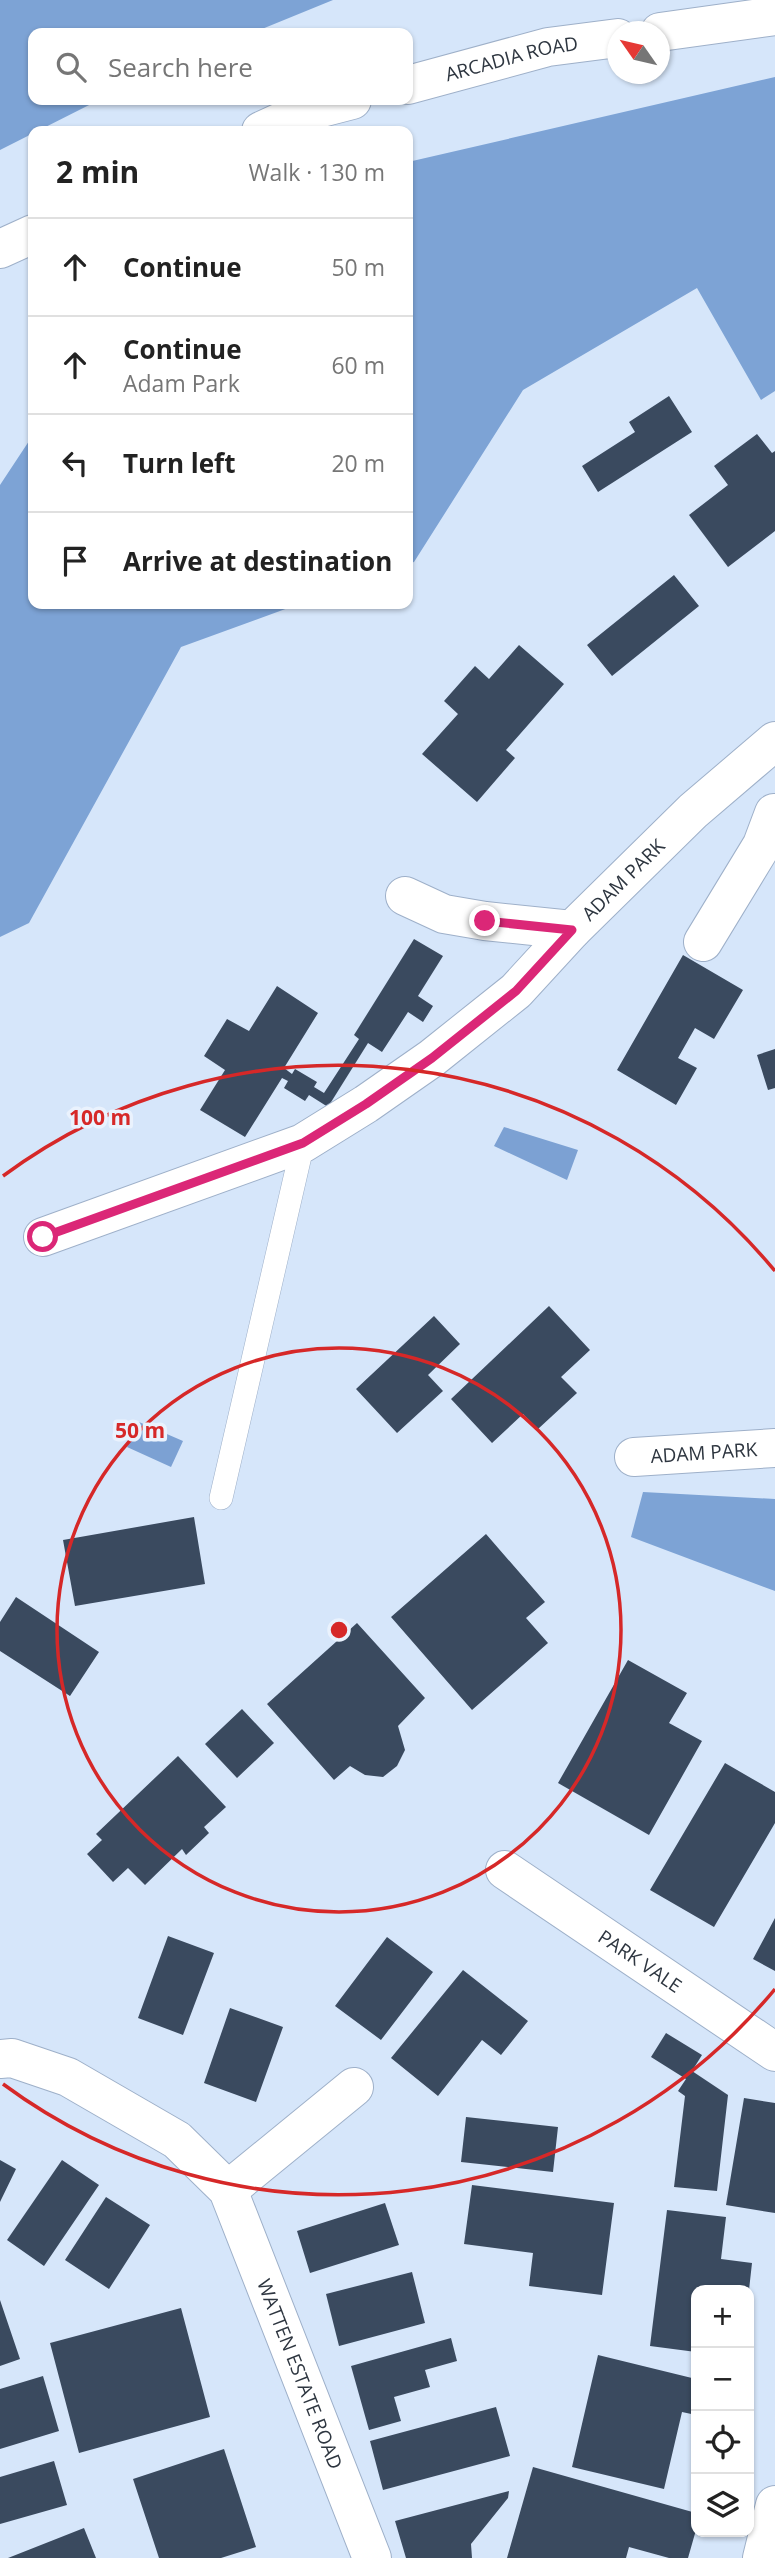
<!DOCTYPE html>
<meta charset="utf-8">
<style>
:root{--surface:#fff;--page:#f6f6f6;--text:#222;--muted:#767676;--line:#e0e0e0}
body{margin:0;font-family:"Open Sans",sans-serif;background:var(--page);color:var(--text)}
.controls{position:absolute;right:21px;bottom:21px;display:grid;overflow:hidden;border-radius:14px;box-shadow:0 2px 5px #0004}
.controls button{width:63px;height:63px;display:grid;place-items:center;padding:0;border:0;border-bottom:2px solid var(--line);background:var(--surface);color:var(--text);font:35px sans-serif}
.compass{position:absolute;left:607px;top:21px;width:63px;height:63px;border-radius:50%;background:var(--surface);box-shadow:0 2px 5px #0004;rotate:304deg}
.stop{position:absolute;width:21px;height:21px;margin:-16px;border:5px solid #db2777;border-radius:50%;background:#fff}
.stop.end{background:#db2777;border-color:#fff;box-shadow:0 2px 7px #0008}
.list{margin:0;padding:0;list-style:none}
h2{display:flex;justify-content:space-between;align-items:center;height:91px;margin:0;padding:0 28px;font-size:30px}
h2 small{font-size:23px;font-weight:400;color:var(--muted)}
.list li{display:grid;grid-template-columns:46px 1fr auto;gap:21px;align-items:center;box-sizing:border-box;height:98px;padding:0 28px;border-top:2px solid var(--line)}
.list b{display:block;font-size:26px;white-space:nowrap}
.list p{margin:0;font-size:23px;white-space:nowrap;color:var(--muted)}
.list em{font-size:23px;font-style:normal;color:var(--muted)}
.icon{flex:none;width:38px;height:38px;fill:none;stroke:currentColor;stroke-width:2;stroke-linecap:round;stroke-linejoin:round}
.map{position:relative;flex:none;width:775px;height:2558px;overflow:hidden}
.search{position:absolute;background:var(--surface);box-shadow:0 2px 5px #0004;left:28px;top:28px;width:385px;height:77px;display:flex;align-items:center;gap:18px;box-sizing:border-box;padding:0 24px;border-radius:14px;color:var(--muted);font-size:26px}
.panel{position:absolute;background:var(--surface);box-shadow:0 2px 5px #0004;left:28px;top:126px;width:385px;height:483px;border-radius:14px}
.map>svg:first-child{display:block}
.forest{fill:#7da3d5}
.water{fill:#7ca1d3}
.building{fill:#3a4a5f}
.lines{fill:none;stroke-linecap:round;stroke-linejoin:round}
.lane-casing{stroke:#9eb0c9;stroke-width:24}
.street-casing{stroke:#9eb0c9;stroke-width:40}
.lane{stroke:#fff;stroke-width:23}
.street{stroke:#fff;stroke-width:38}
.route{stroke:#db2777;stroke-width:9}
.ring{fill:none;stroke:#d62828;stroke-width:3.5}
.labels{text-anchor:middle;stroke-width:7;stroke-linejoin:round;paint-order:stroke}
.street-label{font-size:19px;fill:#2e3640;stroke:#eaf2fd}
.centre{fill:#d62828;stroke:#eaf2fd;stroke-width:3.5}
.ring-label{font-size:21px;text-anchor:middle;font-weight:bold;fill:#d62828;stroke:#eaf2fd;stroke-width:7;stroke-linejoin:round;paint-order:stroke}
</style>
<div class="map">
<svg width="775" height="2558" viewBox="0 0 775 2558">
<rect width="100%" height="100%" fill="#d6e6fa"/>
<!-- forest -->
<path class="forest" d="M0 0H333L252 33H33V100H99L0 150Z
M775 77V391L761 400 697 288 523 390 414 562 408 564V162Z
M33 435V604H299L181 647 29 923 0 937V485Z
M643 1492 775 1499V1591L631 1537Z"/>
<!-- water -->
<path class="water" d="M504 1127 578 1150 567 1180 494 1146Z
M139 1422 183 1441 171 1467 127 1447Z"/>
<!-- building -->
<path class="building" d="M669 396 692 432 598 492 582 466 635 432 629 422Z
M757 434 772 453 775 451V531L728 567 689 515 728 485 714 466Z
M674 575 699 606 612 676 587 645Z
M519 645 564 684 506 750 515 758 477 802 422 754 458 714 444 701 475 666 489 679Z
M414 939 443 956 418 996 433 1006 423 1022 408 1012 382 1052 368 1043 328 1107 309 1095 305 1101 284 1088 288 1081 282 1078 245 1137 200 1110 225 1070 204 1056 227 1019 249 1031 277 986 318 1013 284 1068 292 1074 295 1069 317 1082 314 1087 324 1093 359 1039 354 1035Z
M683 955 743 990 714 1039 695 1028 678 1058 697 1068 676 1105 617 1070Z
M775 1049V1088L768 1090 757 1055Z
M549 1306 590 1350 561 1377 577 1393 538 1429 523 1414 492 1443 451 1399Z
M434 1316 460 1344 428 1375 443 1391 397 1433 356 1389Z
M194 1517 205 1584 75 1606 63 1540Z
M486 1534 545 1602 526 1618 548 1643 472 1710 391 1617Z
M16 1597 99 1652 70 1696 0 1651V1622Z
M357 1623 425 1698 398 1726 405 1750 397 1766 383 1777 365 1775 350 1766 334 1780 267 1704Z
M628 1660 687 1693 669 1723 702 1741 649 1835 558 1783Z
M242 1709 274 1743 237 1778 205 1744Z
M178 1756 226 1807 204 1827 209 1833 186 1855 182 1849 145 1885 128 1868 113 1882 87 1854 102 1840 96 1834Z
M725 1763 775 1792V1823L714 1927 650 1890Z
M775 1918V1971L753 1959Z
M168 1936 214 1953 183 2035 138 2018Z
M387 1937 433 1972 381 2040 335 2006Z
M463 1970 528 2021 501 2055 482 2040 438 2096 391 2058Z
M230 2008 283 2027 256 2102 204 2083Z
M666 2033 702 2055 692 2071 728 2095 717 2191 674 2187 685 2096 678 2091 686 2079 651 2057Z
M744 2098 775 2103V2213L726 2205Z
M466 2117 558 2127 553 2172 461 2162Z
M0 2160 16 2169 0 2202Z
M62 2160 99 2185 44 2266 7 2240Z
M472 2185 614 2203 602 2295 529 2286 533 2253 464 2244Z
M106 2197 150 2225 109 2289 65 2260Z
M385 2203 399 2245 310 2273 297 2231Z
M667 2210 726 2217 721 2259 752 2263 749 2290H696V2352L650 2346Z
M412 2272 425 2323 339 2346 326 2294Z
M0 2300 20 2359 0 2366Z
M181 2308 210 2417 79 2453 50 2343Z
M451 2338 457 2361 425 2370 430 2387 394 2397 401 2421 369 2430 351 2366Z
M598 2355 696 2379V2415L682 2412 664 2489 572 2467Z
M43 2376 59 2431 0 2449V2389Z
M496 2407 510 2456 383 2490 370 2441Z
M224 2449 256 2547 221 2558H159L133 2479Z
M54 2461 67 2505 0 2524V2477Z
M533 2467 696 2513V2530L688 2558H669L629 2547 626 2558H507Z
M509 2491 508 2498 471 2544 472 2558H406L395 2521Z
M84 2528 96 2558H8Z"/>
<g class="lines">
<!-- lane casing -->
<g class="lane-casing">
<path id="lane" d="M221 1498 303 1143"/>
</g>
<!-- street casing -->
<g class="street-casing">
<g id="street">
<path d="M660 32 775 16"/>
<path id="s1" d="M408 85 548 47 618 38"/>
<path d="M261 131 298 114 352 100"/>
<path d="M0 249 33 234"/>
<path d="M405 896 444 914 485 921 572 930"/>
<path d="M703 942 762 845 774 813"/>
<path id="s2" d="M43 1237 303 1143 366 1104 432 1058 516 991 572 930 693 811 775 741"/>
<path id="s3" d="M634 1457 775 1448"/>
<path id="s4" d="M505 1870 775 2052"/>
<path id="s5" d="M0 2059 12 2058 68 2077 177 2140 228 2190 372 2558"/>
<path d="M228 2190 354 2087"/>
<path d="M762 2558 775 2505"/>
</g>
</g>
<!-- lane -->
<use href="#lane" class="lane"/>
<!-- street -->
<use href="#street" class="street"/>
</g>
<g class="lines">
<!-- route -->
<path class="route" d="M43 1237 303 1143 366 1104 432 1058 516 991 572 930 485 921"/>
</g>
<!-- distance rings -->
<g class="ring">
<circle cx="339" cy="1630" r="282"/>
<path d="M775 1989A565 565 0 0 1 3 2084M3 1176A565 565 0 0 1 775 1271"/>
</g>
<g class="labels">
<!-- street labels -->
<g class="street-label">
<text dy="7" stroke="none"><textPath href="#s1" startOffset="107">ARCADIA ROAD</textPath></text>
<text dy="7" stroke="none"><textPath href="#s2" startOffset="693">ADAM PARK</textPath></text>
<text dy="7" stroke="none"><textPath href="#s3" startOffset="70">ADAM PARK</textPath></text>
<text dy="7" stroke="none"><textPath href="#s4" startOffset="163">PARK VALE</textPath></text>
<text dy="7" stroke="none"><textPath href="#s5" startOffset="466">WATTEN ESTATE ROAD</textPath></text>
</g>
</g>
<circle cx="339" cy="1630" r="10" class="centre"/>
<g class="ring-label">
<text x="100" y="1125">100 m</text>
<text x="140" y="1438">50 m</text>
</g>
</svg>
<div class="controls">
<button>+</button>
<button>−</button>
<button><svg class="icon" aria-label="locate" viewBox="0 0 24 24"><circle cx="12" cy="12" r="6"/><path d="M12 2v4M12 18v4M2 12h4M18 12h4"/></svg></button>
<button><svg class="icon" aria-label="layers" viewBox="0 0 24 24"><path d="M12 4l9 5-9 5-9-5zM3 14l9 5 9-5"/></svg></button>
</div>
<svg class="compass" viewBox="-18 -18 36 36"><path d="M0-13l5 13h-10z" fill="#e53935"/><path d="M0 13l5-13h-10z" fill="#767676"/></svg>
<div class="stop" style="left:43px;top:1237px"></div>
<div class="stop end" style="left:485px;top:921px"></div>
<div class="search"><svg class="icon" aria-label="search" viewBox="0 0 24 24"><circle cx="10" cy="10" r="6"/><path d="M15 15l6 6"/></svg>Search here</div>
<section class="panel">
<h2>2 min<small>Walk · 130 m</small></h2>
<ul class="list">
<li><svg class="icon" aria-label="ahead" viewBox="0 0 24 24"><path d="M12 20V5M6 11l6-6 6 6"/></svg><div><b>Continue</b></div><em>50 m</em></li>
<li><svg class="icon" aria-label="ahead" viewBox="0 0 24 24"><path d="M12 20V5M6 11l6-6 6 6"/></svg><div><b>Continue</b><p>Adam Park</p></div><em>60 m</em></li>
<li><svg class="icon" aria-label="left" viewBox="0 0 24 24"><path d="M17 20v-9H6M10 6l-5 5 5 5"/></svg><div><b>Turn left</b></div><em>20 m</em></li>
<li><svg class="icon" aria-label="arrive" viewBox="0 0 24 24"><path d="M6 21V4h12l-3 4 3 4H6"/></svg><div><b>Arrive at destination</b></div></li>
</ul>
</section>
</div>
